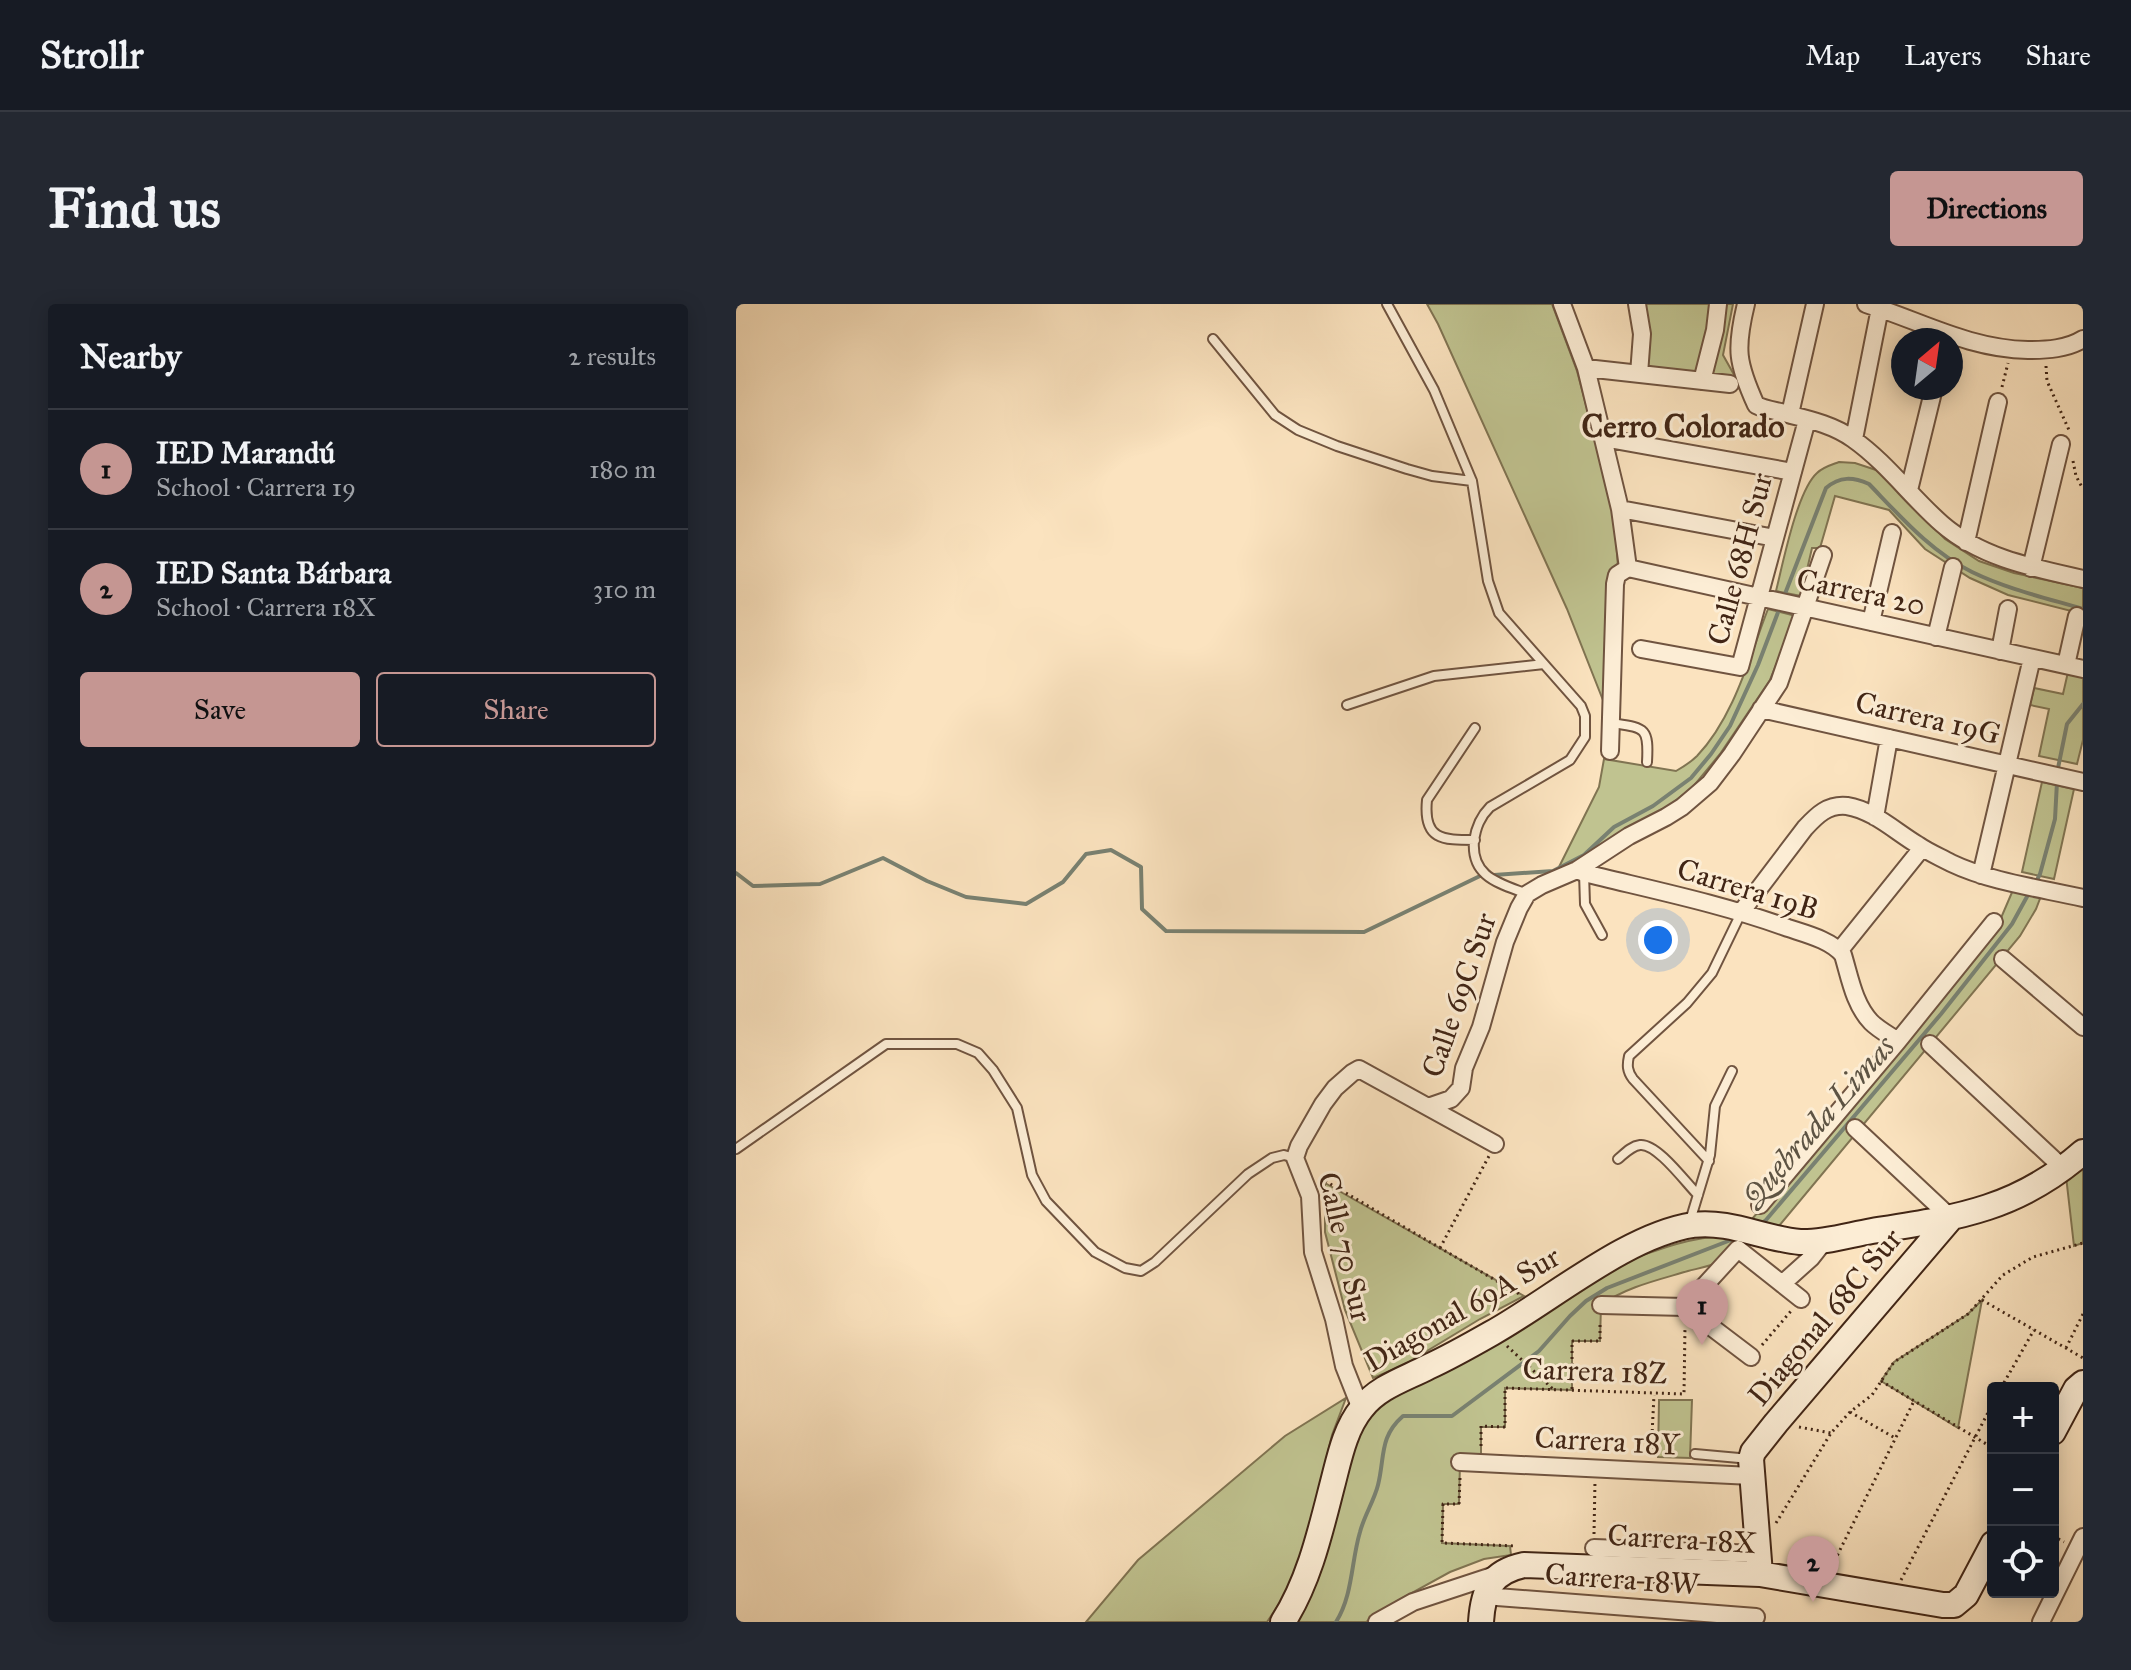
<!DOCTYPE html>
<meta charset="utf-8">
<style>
:root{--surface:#171b24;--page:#242831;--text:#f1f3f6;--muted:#9ea1a6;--line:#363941;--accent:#c59692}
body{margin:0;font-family:"IM FELL Great Primer",serif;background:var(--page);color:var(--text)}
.controls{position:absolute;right:24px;bottom:24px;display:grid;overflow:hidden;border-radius:8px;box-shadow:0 4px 20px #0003}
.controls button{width:72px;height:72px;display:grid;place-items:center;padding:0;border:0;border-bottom:2px solid var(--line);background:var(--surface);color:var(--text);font:40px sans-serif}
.compass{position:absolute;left:1155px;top:24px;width:72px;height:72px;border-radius:50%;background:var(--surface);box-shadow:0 4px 20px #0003;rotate:29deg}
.you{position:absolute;left:922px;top:636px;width:28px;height:28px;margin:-20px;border:6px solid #fff;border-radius:50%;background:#1a73e8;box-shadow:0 0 0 12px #1a73e833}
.badge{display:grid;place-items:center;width:52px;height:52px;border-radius:50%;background:var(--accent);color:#111;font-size:26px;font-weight:700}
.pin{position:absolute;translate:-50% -66px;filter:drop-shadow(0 2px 4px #0008)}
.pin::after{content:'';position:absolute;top:42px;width:28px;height:24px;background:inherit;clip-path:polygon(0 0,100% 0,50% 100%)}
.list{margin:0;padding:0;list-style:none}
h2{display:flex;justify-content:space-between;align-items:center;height:104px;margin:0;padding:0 32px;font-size:34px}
h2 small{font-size:26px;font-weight:400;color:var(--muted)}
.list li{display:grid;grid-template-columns:52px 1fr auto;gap:24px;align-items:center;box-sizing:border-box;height:120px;padding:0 32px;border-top:2px solid var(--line)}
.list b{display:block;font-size:30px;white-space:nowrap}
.list p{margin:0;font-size:26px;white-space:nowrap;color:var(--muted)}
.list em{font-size:26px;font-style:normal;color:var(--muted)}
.actions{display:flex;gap:16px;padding:24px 32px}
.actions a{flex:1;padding:18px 0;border:2px solid var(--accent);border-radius:8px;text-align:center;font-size:28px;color:var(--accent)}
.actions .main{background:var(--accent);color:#111}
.icon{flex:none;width:44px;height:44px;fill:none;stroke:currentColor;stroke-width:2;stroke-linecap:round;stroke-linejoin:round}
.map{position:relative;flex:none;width:1347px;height:1318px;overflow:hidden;border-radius:8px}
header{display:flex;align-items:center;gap:48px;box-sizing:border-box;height:112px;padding:0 40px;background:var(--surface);border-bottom:2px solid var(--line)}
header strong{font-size:38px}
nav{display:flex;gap:44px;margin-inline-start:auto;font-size:28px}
.intro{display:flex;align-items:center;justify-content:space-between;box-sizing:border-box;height:192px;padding:0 48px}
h1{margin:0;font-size:56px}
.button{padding:20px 36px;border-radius:8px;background:var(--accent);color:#111;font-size:28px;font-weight:700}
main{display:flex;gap:48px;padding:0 48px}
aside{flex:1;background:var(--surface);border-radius:8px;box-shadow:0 4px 20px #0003}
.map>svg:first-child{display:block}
.green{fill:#c0c390;stroke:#807452;stroke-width:2}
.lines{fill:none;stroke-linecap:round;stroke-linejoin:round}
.stream{stroke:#798171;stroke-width:4}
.lane-casing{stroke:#705440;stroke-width:12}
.street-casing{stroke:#705440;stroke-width:20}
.secondary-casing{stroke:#412515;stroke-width:28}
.path{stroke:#412515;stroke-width:3;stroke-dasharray:2 4;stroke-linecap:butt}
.lane{stroke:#fcedd5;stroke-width:8}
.street{stroke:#fcedd5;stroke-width:16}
.secondary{stroke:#fcedd5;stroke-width:24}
.labels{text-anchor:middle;stroke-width:6;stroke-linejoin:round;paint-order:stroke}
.street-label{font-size:30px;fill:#412515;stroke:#fcedd5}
.neighbourhood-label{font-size:32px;font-weight:bold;fill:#412515;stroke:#fcedd5}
.water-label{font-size:32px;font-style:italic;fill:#5d5343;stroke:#fcedd5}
</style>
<header>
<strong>Strollr</strong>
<nav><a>Map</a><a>Layers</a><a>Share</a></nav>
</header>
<div class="intro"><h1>Find us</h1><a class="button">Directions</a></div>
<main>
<aside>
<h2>Nearby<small>2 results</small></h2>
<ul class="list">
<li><span class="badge">1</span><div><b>IED Marandú</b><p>School · Carrera 19</p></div><em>180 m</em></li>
<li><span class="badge">2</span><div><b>IED Santa Bárbara</b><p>School · Carrera 18X</p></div><em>310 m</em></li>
</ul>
<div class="actions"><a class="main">Save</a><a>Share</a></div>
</aside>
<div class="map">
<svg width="1347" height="1318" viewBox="0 0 1347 1318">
<rect width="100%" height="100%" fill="#fbe3bf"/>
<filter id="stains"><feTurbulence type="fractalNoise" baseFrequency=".0025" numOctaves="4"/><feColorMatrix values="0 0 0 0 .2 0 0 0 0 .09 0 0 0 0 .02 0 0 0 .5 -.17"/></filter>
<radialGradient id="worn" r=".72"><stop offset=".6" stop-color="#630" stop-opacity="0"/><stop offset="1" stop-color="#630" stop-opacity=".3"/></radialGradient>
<!-- green -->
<path class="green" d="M691 0H816L841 67 878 207 882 263 874 414 831 305 702 20Z
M907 0H997L987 51 1001 76 910 62Z
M1103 158 1119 159 1140 166 1158 181 1209 235 1243 257 1278 269 1347 284V310L1272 291 1234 274 1189 245 1153 206 1099 192 1084 244H1076L1065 292 1040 287C1047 259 1061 187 1081 169 1087 163 1095 161 1103 158Z
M1032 305 1060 312 1034 376 984 450 956 484 918 513 818 573 863 483 868 455 940 467C947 463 955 458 961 452 998 413 1013 354 1032 305Z
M1332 368 1347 371V436L1341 460 1303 452 1313 405 1294 401 1298 384 1327 390Z
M1306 478 1338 485 1318 575 1286 568Z
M1277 586 1305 592 1300 605 1284 632 1038 928 1010 922 1146 764 1262 621Z
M1347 863V939L1338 942 1330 872Z
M589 879 788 992 744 1015 666 1062 637 1074 609 1006 589 928Z
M991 932 1002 945C988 960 972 962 952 967 922 976 890 983 865 1001L864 1037H836V1086L769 1084V1123H745V1159L724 1158 723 1200H707L706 1239 774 1242 775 1251 748 1255 714 1268 661 1297 630 1318H555L615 1140 633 1107 888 958C923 945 954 933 991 932Z
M1246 996 1222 1124 1145 1077 1158 1058 1232 1010Z
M610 1094 596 1131 570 1239 556 1281 531 1318H350L402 1256 549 1132Z
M923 1096H956L954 1154 922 1153Z"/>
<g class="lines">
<!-- stream -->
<path class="stream" d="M1047 295 1090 184C1104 172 1117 173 1133 180 1164 212 1195 248 1236 268 1271 285 1310 294 1347 305
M1321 469 1331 420 1347 400
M0 569 17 582 84 580 147 554 191 577 230 593 290 600 327 578 350 550 375 546 405 563 406 605 430 627 628 628 744 572 817 567 848 551 878 523 917 502 955 474 975 450 994 422 1022 361 1044 303
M1300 578 1304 570 1319 515 1321 478
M1025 920 1030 916 1205 710 1276 620 1293 589
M600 1318C617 1291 615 1258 624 1228 628 1212 638 1197 642 1181 649 1153 643 1133 667 1112H716L803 1047 834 1012 850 997 871 984 1000 934"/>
<!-- lane casing -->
<g class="lane-casing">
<path id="lane" d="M651 0 698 86 736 177 752 277 763 309 845 402 849 412V433L834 456 754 503C744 513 740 523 738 537 735 573 763 579 791 590
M477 35 539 111 562 126 601 142 671 165 696 172 736 177
M611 401 698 372 808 360
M876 419C909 424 913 423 911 458
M739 536C706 536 687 536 691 496L739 424
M848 569 849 600 866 631
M0 845 150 740H221L242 749 257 766 281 804 296 871 310 897 359 948 389 964 405 967 419 958 512 870 536 854 548 851 559 854
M882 855C888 850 895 842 904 841 921 839 950 879 962 891
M973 857 897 775C891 767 891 761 893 752L951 699 976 669 1006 607
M954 917 974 851 979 802 996 767
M959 1150 1014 1155"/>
</g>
<!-- street casing -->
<g class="street-casing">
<path id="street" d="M826 0 850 64 884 205 892 264
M901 0 906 30 903 70
M1010 0C999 45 1001 59 1020 101 1030 106 1043 107 1055 111 1076 116 1099 122 1117 135 1151 159 1175 193 1206 220 1245 254 1298 264 1347 275
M1130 0C1185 17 1233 45 1292 46 1311 46 1331 45 1347 35
M850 64 994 80
M966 77 979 26 982 0
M1054 110 1079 0
M867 134 1057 168
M1118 135 1144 4
M1173 186 1198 84
M884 205 1039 234
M1230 238 1262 98
M892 264 1347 365
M1295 264 1325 140
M1135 318 1156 229
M1200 333 1217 263
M905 345 1004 363 1071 116
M1264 347 1272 305
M1330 361 1341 312
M1025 405 1347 478
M874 447 879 280 881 271 892 264
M1139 513 1153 434
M841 566 848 569C917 586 986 600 1052 624 1070 630 1095 636 1107 651 1114 674 1118 700 1135 718 1143 726 1153 731 1162 737
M1245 571 1296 354
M1006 607 1069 524C1081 511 1092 500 1111 502 1137 506 1160 528 1182 541 1192 548 1204 553 1215 559 1255 578 1303 584 1347 594
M1104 646 1186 544
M1267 655 1347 723
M1194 740 1328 865
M692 803 715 795 725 784 728 764 745 723 769 638 783 604 791 590 806 581 841 566 893 532 930 513 946 503 974 479 996 450 1043 379 1087 251
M1119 824 1215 914
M1024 901 1162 737 1258 618
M1046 980 1075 954 1090 935
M865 1001 949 1003
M949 1003 1002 945 1065 995
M949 1003 1015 1053
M625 1105 608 1062 598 1015 577 948 574 892 559 854 563 842 587 800 599 784 616 769 623 765 759 840
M724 1158 1016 1172
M858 1244 1023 1250
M748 1292 1020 1313
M641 1318 677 1298 765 1269
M1305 1318 1347 1233"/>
</g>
<!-- secondary casing -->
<g class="secondary-casing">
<path id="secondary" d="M1317 1128 1340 1085 1347 1079
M1024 1270 1015 1155 1017 1148 1040 1119 1215 914
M547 1318C573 1277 584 1229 596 1182 603 1156 608 1126 626 1104 642 1083 669 1075 692 1063 714 1053 735 1041 756 1029 815 996 891 931 957 921 992 916 1029 935 1064 938 1087 939 1113 931 1136 927 1219 914 1281 906 1347 848
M745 1318C747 1286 755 1268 788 1261L1024 1270 1207 1301H1218L1230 1291 1257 1240"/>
</g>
<!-- path -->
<path class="path" d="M1310 62 1311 77 1333 126
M1266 83 1272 59
M1337 157 1340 172 1347 185
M584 874 785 991
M704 944 753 852
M1246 996 1347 1054
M1026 1041 1055 1007
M771 1042 818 1086
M1330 1044 1347 1010
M1145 1077 1257 1144
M1265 1084 1298 1026
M836 1085V1037H864V1017
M1114 1108 1159 1134
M1063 1123 1095 1129
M745 1142V1122L769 1123V1084L948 1090 949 1023
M915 1151 918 1091
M724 1174 723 1200H707L706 1239 780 1242
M1040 1219 1095 1129 1114 1108 1136 1091 1158 1058 1232 1010 1267 971 1297 953 1347 939
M858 1230 859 1177
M1317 1232 1328 1238
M1096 1262 1178 1097
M1165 1276 1257 1099"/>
<!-- lane -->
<use href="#lane" class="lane"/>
<!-- street -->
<use href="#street" class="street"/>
<!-- secondary -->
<use href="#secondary" class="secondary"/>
</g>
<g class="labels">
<!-- street labels -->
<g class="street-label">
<text transform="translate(1004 255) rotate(-75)" y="10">Calle 68H Sur</text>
<text transform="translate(1125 288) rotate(12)" y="10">Carrera 20</text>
<text transform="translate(1192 414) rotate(13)" y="10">Carrera 19G</text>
<text transform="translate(1012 585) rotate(17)" y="10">Carrera 19B</text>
<text transform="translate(723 691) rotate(-71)" y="10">Calle 69C Sur</text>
<text transform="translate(609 943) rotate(77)" y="10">Calle 70 Sur</text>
<text transform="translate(726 1005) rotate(-30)" y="10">Diagonal 69A Sur</text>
<text transform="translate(1089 1013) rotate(-50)" y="10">Diagonal 68C Sur</text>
<text transform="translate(859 1067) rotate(2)" y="10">Carrera 18Z</text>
<text transform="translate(871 1137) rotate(3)" y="10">Carrera 18Y</text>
<text transform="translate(946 1235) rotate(3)" y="10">Carrera 18X</text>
<text transform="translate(886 1275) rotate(4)" y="10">Carrera 18W</text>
</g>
<!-- neighbourhood labels -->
<g class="neighbourhood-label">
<text x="947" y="133">Cerro Colorado</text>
</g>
<!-- water labels -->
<g class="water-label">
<text transform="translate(1082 817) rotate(-49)" y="11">Quebrada Limas</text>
</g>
</g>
<rect width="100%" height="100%" filter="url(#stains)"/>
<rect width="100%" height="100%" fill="url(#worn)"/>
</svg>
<div class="controls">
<button>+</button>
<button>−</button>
<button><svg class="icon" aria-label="locate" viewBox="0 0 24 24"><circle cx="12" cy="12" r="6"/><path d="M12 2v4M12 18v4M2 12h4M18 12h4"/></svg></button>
</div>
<svg class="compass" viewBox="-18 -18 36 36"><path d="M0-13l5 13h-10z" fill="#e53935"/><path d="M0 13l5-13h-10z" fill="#9ea1a6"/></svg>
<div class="you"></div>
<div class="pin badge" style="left:966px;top:1041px">1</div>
<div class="pin badge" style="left:1077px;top:1298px">2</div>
</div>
</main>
